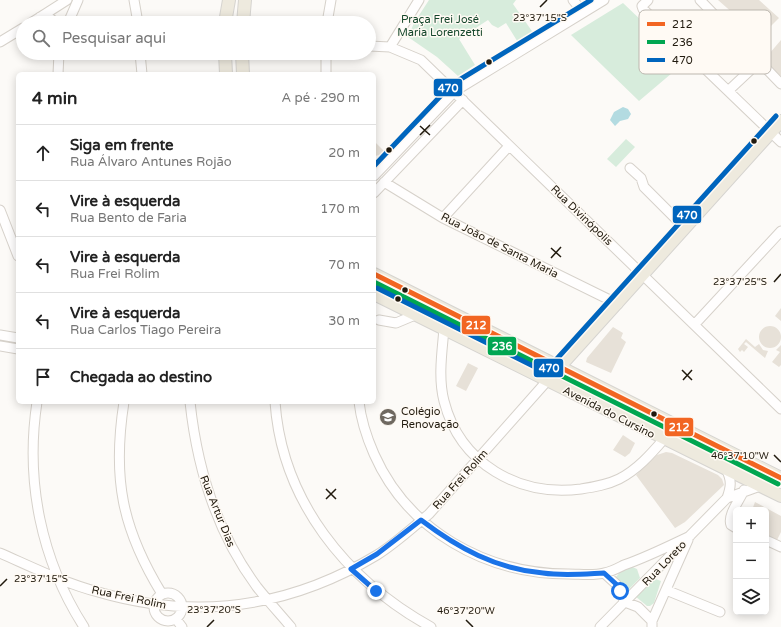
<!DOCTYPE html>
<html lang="pt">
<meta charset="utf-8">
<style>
:root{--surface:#fff;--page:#f2f2f2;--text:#222;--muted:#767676;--line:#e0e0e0}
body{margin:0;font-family:"Varela Round",sans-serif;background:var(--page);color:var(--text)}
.controls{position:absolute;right:12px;bottom:12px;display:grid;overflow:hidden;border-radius:6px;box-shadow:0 2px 10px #0003}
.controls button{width:36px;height:36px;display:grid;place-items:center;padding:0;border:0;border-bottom:1px solid var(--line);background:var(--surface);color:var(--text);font:20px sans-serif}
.stop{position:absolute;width:12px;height:12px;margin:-9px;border:3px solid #1a73e8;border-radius:50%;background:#fff}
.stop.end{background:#1a73e8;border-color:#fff;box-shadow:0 1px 4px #0008}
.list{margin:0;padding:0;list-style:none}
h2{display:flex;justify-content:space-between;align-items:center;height:52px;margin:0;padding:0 16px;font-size:17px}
h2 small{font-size:13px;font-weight:400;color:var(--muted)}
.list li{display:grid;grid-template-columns:26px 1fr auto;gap:12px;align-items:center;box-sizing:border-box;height:56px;padding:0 16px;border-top:1px solid var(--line)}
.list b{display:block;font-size:15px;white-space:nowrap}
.list p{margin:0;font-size:13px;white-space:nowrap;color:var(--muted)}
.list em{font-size:13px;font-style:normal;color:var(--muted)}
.icon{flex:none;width:22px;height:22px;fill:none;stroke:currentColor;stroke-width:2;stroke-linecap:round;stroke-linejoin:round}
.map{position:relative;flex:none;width:781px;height:627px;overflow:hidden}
.search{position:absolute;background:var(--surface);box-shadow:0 2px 10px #0003;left:16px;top:16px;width:360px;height:44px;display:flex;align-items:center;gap:10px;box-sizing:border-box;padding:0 14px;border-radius:22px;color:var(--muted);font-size:15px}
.panel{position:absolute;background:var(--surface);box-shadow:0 2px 10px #0003;left:16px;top:72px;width:360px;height:332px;border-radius:6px}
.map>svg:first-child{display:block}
.green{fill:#d7ecdc}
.water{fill:#b3dbe1}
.building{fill:#e7e1d8}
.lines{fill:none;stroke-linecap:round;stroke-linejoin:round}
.minor-casing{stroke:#d6d1ca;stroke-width:11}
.major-casing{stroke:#d6d4d0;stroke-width:14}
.minor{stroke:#fffefe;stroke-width:9}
.major{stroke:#eeeade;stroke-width:12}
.bus-1-casing{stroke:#fffaf4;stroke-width:8}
.bus-2-casing{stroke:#fffaf4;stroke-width:8}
.bus-3-casing{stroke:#fffaf4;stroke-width:8}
.bus-1{stroke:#f26522;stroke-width:5}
.bus-2{stroke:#00a651;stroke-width:5}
.bus-3{stroke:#0065bd;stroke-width:5}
.route{stroke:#1a73e8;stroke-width:5}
.ticks{fill:none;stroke:#211a0e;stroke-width:1.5}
.bus-dot{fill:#211a0e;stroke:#fffaf4;stroke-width:1.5}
.labels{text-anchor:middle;stroke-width:3;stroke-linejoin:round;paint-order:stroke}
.park-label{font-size:11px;fill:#14462b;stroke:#fffaf4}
.street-label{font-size:11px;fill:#211a0e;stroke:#fffaf4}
.poi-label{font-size:11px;fill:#211a0e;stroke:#fffaf4;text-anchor:start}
.key{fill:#fffaf4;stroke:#bcb7af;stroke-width:1}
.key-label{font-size:11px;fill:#211a0e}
.ticks-label{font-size:10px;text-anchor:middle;fill:#211a0e;stroke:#fffaf4;stroke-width:3;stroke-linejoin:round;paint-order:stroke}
.line-badge{stroke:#fffaf4;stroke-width:1.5}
.badge-label{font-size:11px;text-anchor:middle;font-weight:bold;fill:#fff}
</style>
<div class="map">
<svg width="781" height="627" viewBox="0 0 781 627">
<rect width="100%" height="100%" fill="#fcfaf7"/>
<!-- green -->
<path class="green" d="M429 0H516L513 4 534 34 519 44 506 23 498 28 492 25 488 20 459 39 475 65 458 76 437 57 408 37 414 23Z
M623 3 685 62 639 101 571 35Z
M626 139 635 147 616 167 607 159Z
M630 566 637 569 640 578 626 592 615 578 624 568Z
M650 577 661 581 654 603 650 606H647L635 596Z"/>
<!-- water -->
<path class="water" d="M623 107 628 109 631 114 628 119 620 121 615 126 610 120 614 112Z"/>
<!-- building -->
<path class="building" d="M718 0H759L779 18 760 37Z
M781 40V76L763 61Z
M374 141 384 151 381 155 374 156Z
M781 308V321L775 316Z
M759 337a11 11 0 1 1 22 0a11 11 0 1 1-22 0Z
M613 327 623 333 621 338 626 342 611 373 586 362 587 358Z
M746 339 755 347 759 344 763 350 768 351 765 358 746 342 744 344 748 347 744 352 742 350 740 352 738 349Z
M781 345V365L779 367 772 362 780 352 776 350Z
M468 363 478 368 466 391 456 386Z
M623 435 635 443 630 453 625 457 613 450Z
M666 452 672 453 718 475 722 479 724 485 685 522 675 528 636 475 657 455Z
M755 502 781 516V532L777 540 766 534V510H752Z"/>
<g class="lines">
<!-- minor casing -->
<g class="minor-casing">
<path id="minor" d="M134 0 138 23
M573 0 583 12
M648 0 642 6 643 9 781 142
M700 0 781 84
M40 17 51 19 57 23
M31 23 67 0
M68 23 78 0
M327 23 331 0
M0 42 23 28
M369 46 390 47 421 60 781 409
M682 46 715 16
M390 47 419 0
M140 53 142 74
M326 53V74
M58 74 59 53
M728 91 759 62
M630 168 641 178 644 187 685 228
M374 176 455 91 604 0
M384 182 443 218 618 304
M374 193 463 100
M0 210 18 256
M443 218 509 146
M379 320 396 323 415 315
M695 324 781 231
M444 329C442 352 438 378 444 401 460 464 519 497 581 489 594 487 607 485 619 479 637 470 651 454 664 439
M0 335 18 338
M0 346 18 349
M37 402C25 481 41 560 84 627
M124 402C112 478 122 529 162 594
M190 402C197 468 217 533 257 587 268 601 280 614 291 627
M275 402C282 501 346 580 431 627
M359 402C361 420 367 438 374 454 408 531 486 574 568 574 580 574 594 576 604 573 611 572 618 568 624 565 647 557 669 546 690 536
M726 469C732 480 731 487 727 498
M736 528 731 525C727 515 740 500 744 490
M766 540 781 547
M0 553C32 567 64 583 98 592 197 621 289 608 377 555 396 543 412 528 429 514L547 381
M604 573 616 584 625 602 638 607 652 621
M666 590 720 612
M154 607a14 14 0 1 1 28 0a14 14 0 1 1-28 0Z
M176 619 182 627
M600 627 727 498 760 486
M652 627V621L688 540"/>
</g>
<!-- major casing -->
<g class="major-casing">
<path id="major" d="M225 23 229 0
M243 23 245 0
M225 53 226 74
M242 53 243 74
M374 274 781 478
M374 294 781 496
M553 374 781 121"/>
</g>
<!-- minor -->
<use href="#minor" class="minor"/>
<!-- major -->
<use href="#major" class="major"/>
<!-- bus-1 casing -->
<g class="bus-1-casing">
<path id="bus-1" d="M374 274 781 478"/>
</g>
<!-- bus-2 casing -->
<g class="bus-2-casing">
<path id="bus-2" d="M374 282 778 484"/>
</g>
<!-- bus-3 casing -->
<g class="bus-3-casing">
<path id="bus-3" d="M374 166 451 85 591 0
M377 288 545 372 776 116"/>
</g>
<!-- bus-1 -->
<use href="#bus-1" class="bus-1"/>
<!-- bus-2 -->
<use href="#bus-2" class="bus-2"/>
<!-- bus-3 -->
<use href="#bus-3" class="bus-3"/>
</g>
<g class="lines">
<!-- route -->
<path class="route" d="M376 591 351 569 377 554 421 520C458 548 496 569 543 573 563 576 584 574 604 573L616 584 620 591"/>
</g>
<!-- ticks -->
<path class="ticks" d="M540 7 547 0M420 126 430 135M420 135 430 125M551 248 561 257M551 258 561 247M774 282 781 274M682 370 692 380M683 380 692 370M774 455 781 462M326 489 336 499M326 499 336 489M0 586 7 579M466 620 473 627M207 627 214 620"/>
<!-- icons -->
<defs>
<g id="school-disc" transform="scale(0.9)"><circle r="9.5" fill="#6e6860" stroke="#fffaf4"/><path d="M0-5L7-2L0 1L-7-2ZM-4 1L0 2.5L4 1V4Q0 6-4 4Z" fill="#fff"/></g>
</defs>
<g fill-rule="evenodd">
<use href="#school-disc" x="388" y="417"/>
</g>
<!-- markers -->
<g class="bus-dot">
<circle cx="489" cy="62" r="3.5"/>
<circle cx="754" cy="141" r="3.5"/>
<circle cx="389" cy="150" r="3.5"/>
<circle cx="405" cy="290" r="3.5"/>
<circle cx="398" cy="299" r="3.5"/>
<circle cx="654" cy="414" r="3.5"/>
</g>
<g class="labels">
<!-- park labels -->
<g class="park-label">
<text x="440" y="23">Praça Frei José<tspan x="440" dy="13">Maria Lorenzetti</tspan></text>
</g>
<!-- street labels -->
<g class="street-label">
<text transform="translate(582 215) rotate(44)" y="4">Rua Divinópolis</text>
<text transform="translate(500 245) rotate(27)" y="4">Rua João de Santa Maria</text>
<text transform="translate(609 412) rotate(27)" y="4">Avenida do Cursino</text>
<text transform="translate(460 479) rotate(-48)" y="4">Rua Frei Rolim</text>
<text transform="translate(218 511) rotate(68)" y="4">Rua Artur Dias</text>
<text transform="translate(664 563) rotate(-46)" y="4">Rua Loreto</text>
<text transform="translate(129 597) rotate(12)" y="4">Rua Frei Rolim</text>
</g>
<!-- poi labels -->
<g class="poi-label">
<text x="401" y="415">Colégio<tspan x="401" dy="13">Renovação</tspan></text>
</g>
</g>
<!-- legend -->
<rect x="639" y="10" width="132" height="64" rx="6" class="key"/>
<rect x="647" y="22" width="18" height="4" fill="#f26522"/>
<rect x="647" y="40" width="18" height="4" fill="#00a651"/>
<rect x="647" y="58" width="18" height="4" fill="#0065bd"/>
<g class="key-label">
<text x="672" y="28">212</text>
<text x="672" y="46">236</text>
<text x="672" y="64">470</text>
</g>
<g class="ticks-label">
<text x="540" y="21">23°37'15"S</text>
<text x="740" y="285">23°37'25"S</text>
<text x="740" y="459">46°37'10"W</text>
<text x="41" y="582">23°37'15"S</text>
<text x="214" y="613">23°37'20"S</text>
<text x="466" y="614">46°37'20"W</text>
</g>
<g class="line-badge">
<rect x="433" y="78" width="30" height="19" rx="4" fill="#0065bd"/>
<rect x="672" y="205" width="30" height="19" rx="4" fill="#0065bd"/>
<rect x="461" y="315" width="30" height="20" rx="4" fill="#f26522"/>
<rect x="487" y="336" width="30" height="20" rx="4" fill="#00a651"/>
<rect x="533" y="358" width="31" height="20" rx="4" fill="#0065bd"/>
<rect x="664" y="417" width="30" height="20" rx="4" fill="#f26522"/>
</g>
<g class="badge-label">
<text x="448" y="92">470</text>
<text x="687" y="219">470</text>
<text x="476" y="329">212</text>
<text x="502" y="350">236</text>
<text x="549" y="372">470</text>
<text x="679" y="431">212</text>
</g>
</svg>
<div class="controls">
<button>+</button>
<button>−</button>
<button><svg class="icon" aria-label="layers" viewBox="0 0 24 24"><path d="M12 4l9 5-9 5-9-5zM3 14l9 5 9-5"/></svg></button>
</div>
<div class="stop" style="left:620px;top:591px"></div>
<div class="stop end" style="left:376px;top:591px"></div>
<div class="search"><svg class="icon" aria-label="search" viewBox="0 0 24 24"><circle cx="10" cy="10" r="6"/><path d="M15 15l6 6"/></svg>Pesquisar aqui</div>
<section class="panel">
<h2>4 min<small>A pé · 290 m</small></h2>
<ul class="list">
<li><svg class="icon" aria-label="ahead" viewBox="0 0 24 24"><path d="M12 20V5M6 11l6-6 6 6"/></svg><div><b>Siga em frente</b><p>Rua Álvaro Antunes Rojão</p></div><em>20 m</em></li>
<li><svg class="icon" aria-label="left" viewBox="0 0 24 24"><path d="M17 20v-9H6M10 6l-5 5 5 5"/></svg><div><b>Vire à esquerda</b><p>Rua Bento de Faria</p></div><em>170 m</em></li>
<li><svg class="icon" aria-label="left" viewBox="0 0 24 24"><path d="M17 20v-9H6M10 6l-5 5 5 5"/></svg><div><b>Vire à esquerda</b><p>Rua Frei Rolim</p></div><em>70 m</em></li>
<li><svg class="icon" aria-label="left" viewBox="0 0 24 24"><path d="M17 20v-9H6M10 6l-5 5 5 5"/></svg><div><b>Vire à esquerda</b><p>Rua Carlos Tiago Pereira</p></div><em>30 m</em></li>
<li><svg class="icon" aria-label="arrive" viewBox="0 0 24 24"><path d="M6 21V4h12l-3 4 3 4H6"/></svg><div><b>Chegada ao destino</b></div></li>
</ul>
</section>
</div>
